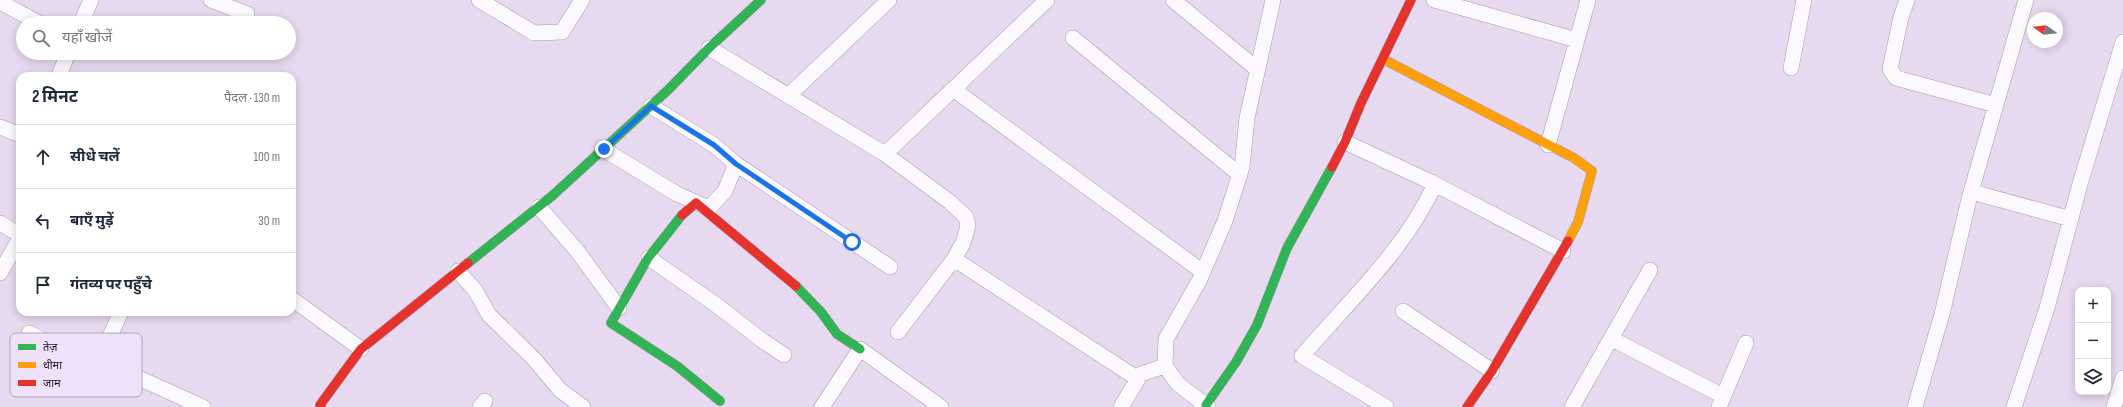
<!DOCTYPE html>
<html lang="hi">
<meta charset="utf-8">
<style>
:root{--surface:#fff;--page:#f6f6f7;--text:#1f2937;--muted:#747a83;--line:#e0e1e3}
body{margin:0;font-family:"Sofia Sans Condensed","Noto Sans Devanagari",sans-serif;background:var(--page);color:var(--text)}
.controls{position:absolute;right:12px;bottom:12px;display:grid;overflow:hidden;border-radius:8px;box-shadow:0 2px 10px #0003}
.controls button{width:36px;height:36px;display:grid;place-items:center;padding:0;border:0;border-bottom:1px solid var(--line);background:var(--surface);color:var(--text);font:20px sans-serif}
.compass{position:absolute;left:2027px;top:12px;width:36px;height:36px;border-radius:50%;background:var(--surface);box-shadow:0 2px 10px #0003;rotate:285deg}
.stop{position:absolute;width:12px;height:12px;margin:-9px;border:3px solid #1a73e8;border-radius:50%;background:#fff}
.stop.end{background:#1a73e8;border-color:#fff;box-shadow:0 1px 4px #0008}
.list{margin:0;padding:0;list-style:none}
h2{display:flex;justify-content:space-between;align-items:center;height:52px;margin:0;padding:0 16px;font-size:17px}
h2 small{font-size:13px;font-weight:400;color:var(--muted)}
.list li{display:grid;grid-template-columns:26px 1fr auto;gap:12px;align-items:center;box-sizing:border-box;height:64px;padding:0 16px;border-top:1px solid var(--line)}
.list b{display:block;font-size:15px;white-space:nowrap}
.list em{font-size:13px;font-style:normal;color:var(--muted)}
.icon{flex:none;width:22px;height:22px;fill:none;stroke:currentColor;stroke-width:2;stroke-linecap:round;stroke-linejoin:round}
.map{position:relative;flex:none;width:2123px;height:407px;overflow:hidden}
.search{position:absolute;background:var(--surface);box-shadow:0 2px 10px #0003;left:16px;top:16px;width:280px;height:44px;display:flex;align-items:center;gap:10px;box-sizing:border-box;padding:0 14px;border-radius:22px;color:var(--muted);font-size:15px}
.panel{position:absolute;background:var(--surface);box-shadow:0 2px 10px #0003;left:16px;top:72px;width:280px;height:244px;border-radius:12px}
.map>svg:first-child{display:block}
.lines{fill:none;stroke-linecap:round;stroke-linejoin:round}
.street-casing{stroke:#a79caf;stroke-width:16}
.fast-casing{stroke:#a79caf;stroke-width:10}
.slow-casing{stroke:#a79caf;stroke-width:10}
.jam-casing{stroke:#a79caf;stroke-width:10}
.street{stroke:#fbf9fd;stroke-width:15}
.fast{stroke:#30b455;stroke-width:9}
.slow{stroke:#ff9f0a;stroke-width:9}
.jam{stroke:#e5322d;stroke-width:9}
.route{stroke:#1a73e8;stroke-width:5}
.key{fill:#f0e1fb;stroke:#b1a4ba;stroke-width:1}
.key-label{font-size:11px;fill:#1e1423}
</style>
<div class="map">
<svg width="2123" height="407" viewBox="0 0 2123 407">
<rect width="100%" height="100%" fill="#e7d9f0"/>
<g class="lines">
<!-- street casing -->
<g class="street-casing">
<path id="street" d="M211 0 247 14
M479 0 534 33 562 32 582 0
M1173 0 1257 69
M1434 0 1577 40
M1907 0 1901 17 1890 69 1896 78 1996 105
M0 2 39 23
M81 23 91 0
M1073 38 1240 175
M709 48 885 154 950 202 966 217 968 226 963 243 954 259 898 332
M1791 68 1804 0
M59 76 68 53
M953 89 1203 272
M789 95 889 0
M651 106 714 145 736 164 890 267
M0 127 20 135
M1345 142 1431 182 1563 251
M1548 145 1588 0
M603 149 677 194 709 208 725 191 736 164
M885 154 1047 0
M1972 192 2071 219
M539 207 578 252 619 308
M0 223 20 235
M649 258 715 304 763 341 784 355
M954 259 1138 379
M458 271 475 290 489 315 534 359 560 390 583 407
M0 273 20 238
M292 299 361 349
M1403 311 1492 371
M29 333 85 362 99 360 203 407
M1612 339 1723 396
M99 360 121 312
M480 407 485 401
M822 407 860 349 941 407
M1121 407 1141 374 1165 366
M1208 407 1178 384 1165 366 1166 339 1199 281 1225 221 1242 167 1247 118 1273 0
M1386 407 1302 356C1348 302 1405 250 1435 184
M1572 407 1650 270
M1719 407 1746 343
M1915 407 1942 314 1969 199 2026 0
M2014 407 2047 308 2080 184 2123 42
M2114 407 2123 378"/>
</g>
<!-- fast casing -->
<g class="fast-casing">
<path id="fast" d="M682 215 648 258 611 323 677 366 720 401
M468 263 552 196 668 90 709 48 761 0
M796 286 821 312 837 334 860 349
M1206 405 1236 362 1257 325 1287 248 1332 167"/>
</g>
<!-- slow casing -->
<g class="slow-casing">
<path id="slow" d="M1383 59 1574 158 1592 171 1578 222 1568 241"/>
</g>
<!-- jam casing -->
<g class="jam-casing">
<path id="jam" d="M1332 167 1345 142 1361 103 1411 0
M682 215 696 203 796 286
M321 407 320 405 361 349 468 263
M1467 407 1492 371 1568 241"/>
</g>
<!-- street -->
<use href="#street" class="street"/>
<!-- fast -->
<use href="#fast" class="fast"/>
<!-- slow -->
<use href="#slow" class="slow"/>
<!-- jam -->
<use href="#jam" class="jam"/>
</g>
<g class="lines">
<!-- route -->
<path class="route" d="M604 149 651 106 714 145 736 164 852 242"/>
</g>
<!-- legend -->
<rect x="10" y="333" width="132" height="64" rx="6" class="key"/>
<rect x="18" y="344" width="18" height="6" fill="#30b455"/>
<rect x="18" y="362" width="18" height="6" fill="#ff9f0a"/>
<rect x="18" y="380" width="18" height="6" fill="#e5322d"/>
<g class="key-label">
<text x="43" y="351">तेज़</text>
<text x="43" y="369">धीमा</text>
<text x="43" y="387">जाम</text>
</g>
</svg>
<div class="controls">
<button>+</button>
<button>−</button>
<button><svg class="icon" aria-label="layers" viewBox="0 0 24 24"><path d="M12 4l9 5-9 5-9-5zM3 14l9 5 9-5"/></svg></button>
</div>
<svg class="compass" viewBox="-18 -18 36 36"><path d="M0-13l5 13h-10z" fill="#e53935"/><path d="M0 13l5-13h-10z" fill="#747a83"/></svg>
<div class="stop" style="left:852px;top:242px"></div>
<div class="stop end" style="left:604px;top:149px"></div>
<div class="search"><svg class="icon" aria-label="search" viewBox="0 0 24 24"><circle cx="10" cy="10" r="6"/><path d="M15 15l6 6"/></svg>यहाँ खोजें</div>
<section class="panel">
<h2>2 मिनट<small>पैदल · 130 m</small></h2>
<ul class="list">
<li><svg class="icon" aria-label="ahead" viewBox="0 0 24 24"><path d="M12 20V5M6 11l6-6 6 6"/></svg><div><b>सीधे चलें</b></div><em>100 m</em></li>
<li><svg class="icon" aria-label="left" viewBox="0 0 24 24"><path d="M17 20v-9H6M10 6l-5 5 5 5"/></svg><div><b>बाएँ मुड़ें</b></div><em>30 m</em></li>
<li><svg class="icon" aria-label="arrive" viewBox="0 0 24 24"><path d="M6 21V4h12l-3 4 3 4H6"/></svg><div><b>गंतव्य पर पहुँचे</b></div></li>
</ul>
</section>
</div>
